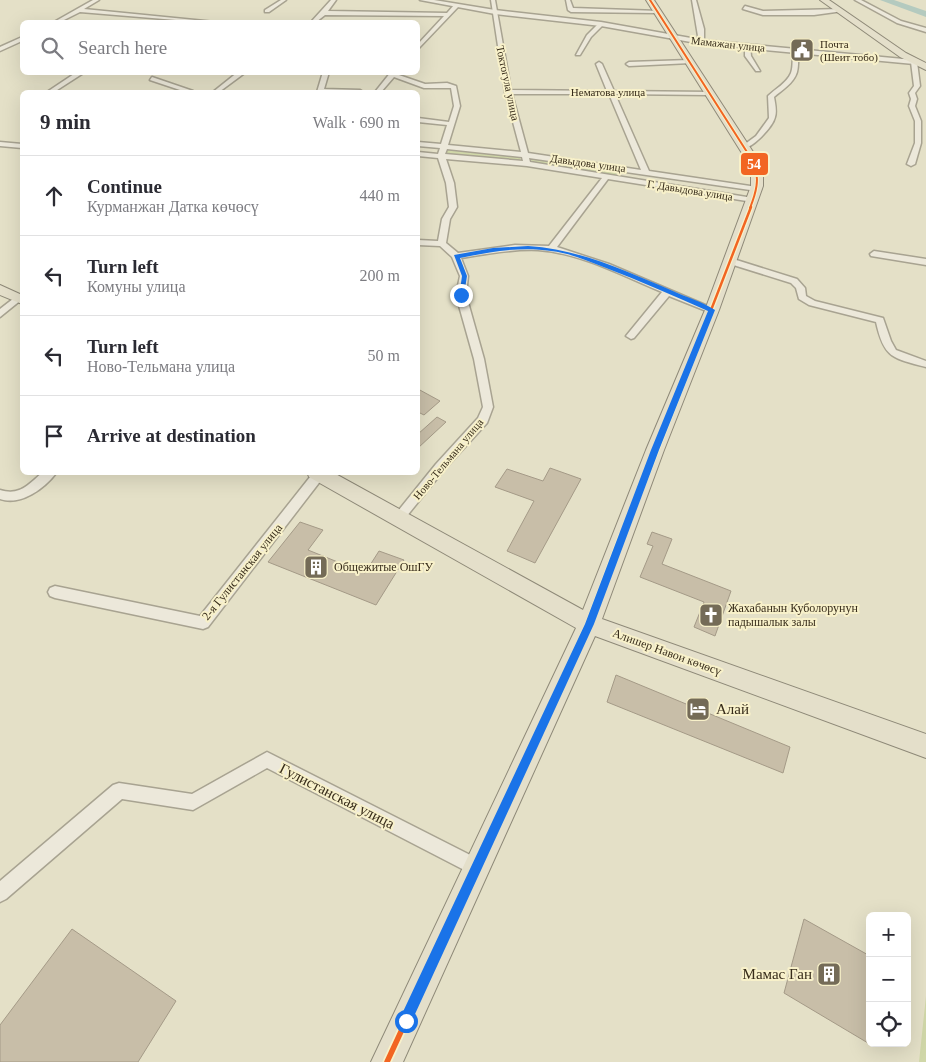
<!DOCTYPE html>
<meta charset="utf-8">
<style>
:root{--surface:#fff;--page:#f2f2f3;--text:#2b2b33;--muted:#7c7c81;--line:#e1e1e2}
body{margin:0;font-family:Georgia,serif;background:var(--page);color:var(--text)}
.controls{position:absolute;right:15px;bottom:15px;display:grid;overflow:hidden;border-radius:8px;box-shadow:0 5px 20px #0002}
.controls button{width:45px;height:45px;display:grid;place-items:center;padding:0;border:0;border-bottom:1px solid var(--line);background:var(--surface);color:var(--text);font:25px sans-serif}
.stop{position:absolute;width:15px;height:15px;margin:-11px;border:4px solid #1a73e8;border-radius:50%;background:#fff}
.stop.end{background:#1a73e8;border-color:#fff;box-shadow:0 1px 5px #0008}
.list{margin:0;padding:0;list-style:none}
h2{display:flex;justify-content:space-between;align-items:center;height:65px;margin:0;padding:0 20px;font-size:21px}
h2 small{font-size:16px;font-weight:400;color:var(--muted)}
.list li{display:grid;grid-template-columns:32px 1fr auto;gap:15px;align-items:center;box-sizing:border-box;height:80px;padding:0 20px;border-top:1px solid var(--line)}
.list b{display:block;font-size:19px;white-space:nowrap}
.list p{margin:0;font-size:16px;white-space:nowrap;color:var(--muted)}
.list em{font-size:16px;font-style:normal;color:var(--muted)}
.icon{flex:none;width:28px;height:28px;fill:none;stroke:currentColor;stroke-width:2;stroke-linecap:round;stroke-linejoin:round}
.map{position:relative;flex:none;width:926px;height:1062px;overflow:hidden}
.search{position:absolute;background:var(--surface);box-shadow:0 5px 20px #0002;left:20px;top:20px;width:400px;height:55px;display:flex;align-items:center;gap:12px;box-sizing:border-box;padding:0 18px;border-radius:8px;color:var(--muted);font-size:19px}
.panel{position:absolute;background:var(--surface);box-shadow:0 5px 20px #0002;left:20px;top:90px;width:400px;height:385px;border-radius:8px}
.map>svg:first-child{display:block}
.green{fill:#d0d7a8}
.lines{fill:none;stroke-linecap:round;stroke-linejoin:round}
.river{fill:#b4cabf;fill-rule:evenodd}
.building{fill:#c8bea8;stroke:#a49a87}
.minor-casing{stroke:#a8a391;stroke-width:3}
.tertiary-casing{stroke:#a8a391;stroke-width:3}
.primary-casing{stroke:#8e8978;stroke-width:2}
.minor{fill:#ece8da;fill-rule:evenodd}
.tertiary{fill:#ece8da;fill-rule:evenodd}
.primary{fill:#e4dfca;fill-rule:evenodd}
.bus-1-far4-casing{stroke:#f8f1ca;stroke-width:4}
.bus-1-far3-casing{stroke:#f8f1ca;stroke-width:5}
.bus-1-far2-casing{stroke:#f8f1ca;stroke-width:6}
.bus-1-far1-casing{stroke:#f8f1ca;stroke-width:8}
.bus-1-casing{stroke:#f8f1ca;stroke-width:9}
.bus-1-far4{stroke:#f26522;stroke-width:2}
.bus-1-far3{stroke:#f26522;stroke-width:2.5}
.bus-1-far2{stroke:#f26522;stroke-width:3}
.bus-1-far1{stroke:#f26522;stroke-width:4.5}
.bus-1{stroke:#f26522;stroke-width:5.5}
.route{fill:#1a73e8}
.labels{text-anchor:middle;stroke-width:4;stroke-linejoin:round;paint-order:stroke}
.far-street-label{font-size:11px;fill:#372c1a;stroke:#f8f1ca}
.far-poi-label{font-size:11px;fill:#372c1a;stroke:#f8f1ca;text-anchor:start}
.poi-label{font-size:12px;fill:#372c1a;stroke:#f8f1ca;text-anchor:start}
.street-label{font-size:12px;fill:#372c1a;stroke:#f8f1ca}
.near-poi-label{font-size:15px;fill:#372c1a;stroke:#f8f1ca;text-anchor:start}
.near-street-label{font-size:15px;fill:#372c1a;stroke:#f8f1ca}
.line-badge{stroke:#f8f1ca;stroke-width:2}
.badge-label{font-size:14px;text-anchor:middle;font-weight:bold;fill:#fff}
</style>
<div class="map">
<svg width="926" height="1062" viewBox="0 0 926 1062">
<rect width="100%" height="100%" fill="#e4e0c7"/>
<!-- green -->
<path class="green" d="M448 148 521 156 519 162 444 155Z
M531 157 619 169 615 176 532 164Z
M926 996V1062H919Z"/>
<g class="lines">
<!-- river -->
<path class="river" d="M880 0H894L926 11V17Z"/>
</g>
<!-- building -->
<path class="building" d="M418 389 440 401 424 415 418 412Z
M437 417 446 422 418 448V434Z
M550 468 581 479 535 563 507 551 534 501 495 487 507 469 543 481Z
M300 522 323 530 308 550 365 573 379 551 404 560 376 605 268 562Z
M652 532 672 539 662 564 731 591 715 636 694 627 704 602 640 577 653 546 647 544Z
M616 675 790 747 783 773 607 702Z
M804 919 870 956 868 1043 784 993Z
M72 929 176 1001 138 1062H0V1025Z"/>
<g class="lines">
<!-- minor casing -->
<g class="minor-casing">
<path id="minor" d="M93 0H99L84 9 215 22H200L80 12 60 22H54Z
M281 0H286L269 12H265V10Z
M331 0H336L328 11 447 13 454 5 459 6 418 49V44L444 16 325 15 316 22H311Z
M491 0H495L511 90 607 91 596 64 599 62 602 64 614 91 711 92V94L709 95 615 94 649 171 757 187 761 189 757 191 529 158 530 162 753 198 757 200 753 202 608 179 557 247 609 264 717 310 712 313 709 312 669 296 634 338 631 339 626 336 662 292C623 276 581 253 538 250 512 249 486 254 461 258L468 276 466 295 484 359 493 407 487 423 444 470 402 522H394L392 519 394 516 436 464 478 418 483 407 474 359 456 295 460 276 452 257 440 246 418 245V240L438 241 442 219 449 207 446 183 438 158 418 156V152L438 154 440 148 418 146V142L441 144 447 125 418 122V118L449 122 454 106 451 88H424L394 77 381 92H375L391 72H398L396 74 425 84 447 83 456 86 460 106 448 145 521 152 505 92ZM512 94H609L641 170 528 153ZM447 149 522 157 523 161 445 154ZM446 159 527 166 602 178 549 246 515 245 458 253 446 243 450 219 457 207 454 183Z
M566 0H570L573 8 659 11 656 13 571 12 568 10Z
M692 0H696L704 29V43L699 42Z
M855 0H861L901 21 926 28V32L897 23Z
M745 6 763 11 840 9 843 11 814 15H763L743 9Z
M599 23 604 24 591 37 580 55H576L587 35Z
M22 37V41L0 51V47Z
M745 45 750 46 751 56 760 71H756L745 56Z
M795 50 800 51C797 59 799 64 797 72 794 83 782 90 774 97 775 103 777 111 775 117 773 127 751 150 741 149V147L756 136 769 118 768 96C775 89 787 83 791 73 794 65 791 58 795 50Z
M689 60 691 63 629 66 626 64 629 62Z
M914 60 917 62 920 86 915 93 917 99 915 106 921 121V143L915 164 911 166 907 164 915 143V121L909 106 911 99 909 93 914 86 911 62Z
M77 72H85L54 92H47Z
M238 72H246L219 92H213Z
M323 72H329L324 89 360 90 363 92H317Z
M152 77 193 91 194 92H186L150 80Z
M0 142 22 144V148L0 146Z
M874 251 926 259V265L871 256 870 254Z
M730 258 797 279 805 288 806 296 815 301 883 318 891 341 896 350 926 361V367C892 358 884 358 876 322L809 305 799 299 796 288 791 283 727 263V259Z
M18 295 21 296V300L0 317V309Z
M43 472H57C44 489 21 506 0 499V490C20 496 28 485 43 472Z
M314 472H323L325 475 208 627 203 629 55 598 50 596 48 592 50 588 55 586 200 616Z
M267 752 482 861 485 867 482 873 476 876 470 873 267 768 193 810 122 799 6 899 0 902V881L113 785 119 783 192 794Z"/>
</g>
<!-- tertiary casing -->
<g class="tertiary-casing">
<path id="tertiary" d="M420 0H434L495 10 601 22 702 40 914 60 918 62 914 64 702 44 601 26 495 14Z"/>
</g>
<!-- primary casing -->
<g class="primary-casing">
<path id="primary" d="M646 0H654L757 158 763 174V186L719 310 664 450 602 619 926 734V758L595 636 403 1062H371L576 628 309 477 307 472H332L583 610 646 450 705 310 751 186V174L745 158Z
M820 0H829L906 53 926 63V70L900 57Z
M0 285 22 295V304L0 295Z"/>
</g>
<!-- minor -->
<use href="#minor" class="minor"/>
<!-- tertiary -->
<use href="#tertiary" class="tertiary"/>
<!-- primary -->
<use href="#primary" class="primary"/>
<!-- bus-1-far4 casing -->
<g class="bus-1-far4-casing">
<path id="bus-1-far4" d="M650 0 754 163C760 179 756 193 750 208"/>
</g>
<!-- bus-1-far3 casing -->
<g class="bus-1-far3-casing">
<path id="bus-1-far3" d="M694 354 751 207"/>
</g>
<!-- bus-1-far2 casing -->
<g class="bus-1-far2-casing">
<path id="bus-1-far2" d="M622 538 695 352"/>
</g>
<!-- bus-1-far1 casing -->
<g class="bus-1-far1-casing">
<path id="bus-1-far1" d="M522 770 589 624 622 536"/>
</g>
<!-- bus-1 casing -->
<g class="bus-1-casing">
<path id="bus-1" d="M387 1062 522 769"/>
</g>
<!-- bus-1-far4 -->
<use href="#bus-1-far4" class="bus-1-far4"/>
<!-- bus-1-far3 -->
<use href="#bus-1-far3" class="bus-1-far3"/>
<!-- bus-1-far2 -->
<use href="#bus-1-far2" class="bus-1-far2"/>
<!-- bus-1-far1 -->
<use href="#bus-1-far1" class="bus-1-far1"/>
<!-- bus-1 -->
<use href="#bus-1" class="bus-1"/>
</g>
<!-- route -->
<path class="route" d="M528 246C579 249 626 271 673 291 686 297 703 302 715 310L659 450 594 624 410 1025 406 1027 401 1025 399 1021 401 1016 585 624 651 450 708 311C674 296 640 281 606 268 588 261 570 253 551 251 521 246 489 252 460 258L467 276 464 295 459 297 462 276 454 255 493 248Z"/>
<!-- icons -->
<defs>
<g id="civic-square" transform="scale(1.25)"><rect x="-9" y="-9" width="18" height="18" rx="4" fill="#746b57" stroke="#f8f1ca"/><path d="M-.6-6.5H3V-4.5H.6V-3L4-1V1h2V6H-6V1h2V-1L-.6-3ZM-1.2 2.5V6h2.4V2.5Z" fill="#fff"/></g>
<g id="building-square" transform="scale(1.25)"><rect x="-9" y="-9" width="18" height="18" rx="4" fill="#746b57" stroke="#f8f1ca"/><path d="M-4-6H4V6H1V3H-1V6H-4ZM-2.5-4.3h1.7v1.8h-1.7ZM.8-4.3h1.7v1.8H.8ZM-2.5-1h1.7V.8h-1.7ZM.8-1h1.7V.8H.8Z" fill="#fff"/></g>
<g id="church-square" transform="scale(1.25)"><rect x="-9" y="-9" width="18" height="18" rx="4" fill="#746b57" stroke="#f8f1ca"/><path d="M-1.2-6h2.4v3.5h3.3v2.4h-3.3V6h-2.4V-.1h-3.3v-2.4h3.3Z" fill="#fff"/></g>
<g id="hotel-square" transform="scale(1.25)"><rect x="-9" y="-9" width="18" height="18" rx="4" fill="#746b57" stroke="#f8f1ca"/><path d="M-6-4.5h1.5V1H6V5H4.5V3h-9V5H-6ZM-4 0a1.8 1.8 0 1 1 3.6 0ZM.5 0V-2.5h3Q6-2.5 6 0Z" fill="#fff"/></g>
</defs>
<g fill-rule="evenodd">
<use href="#civic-square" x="802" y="50"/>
<use href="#building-square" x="316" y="567"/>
<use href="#church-square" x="711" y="615"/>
<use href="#hotel-square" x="698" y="709"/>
<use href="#building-square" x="829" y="974"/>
</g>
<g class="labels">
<!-- far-street labels -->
<g class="far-street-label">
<text transform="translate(728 44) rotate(6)" y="4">Мамажан улица</text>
<text transform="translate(508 83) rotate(78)" y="4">Токтогула улица</text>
<text x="608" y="96">Нематова улица</text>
<text transform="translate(588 163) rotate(8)" y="4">Давыдова улица</text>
<text transform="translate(690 190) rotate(9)" y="4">Г. Давыдова улица</text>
<text transform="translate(448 459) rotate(-50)" y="4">Ново-Тельмана улица</text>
</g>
<!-- far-poi labels -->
<g class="far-poi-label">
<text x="820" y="48">Почта<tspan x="820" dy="13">(Шеит тобо)</tspan></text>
</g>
<!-- poi labels -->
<g class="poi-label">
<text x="334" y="571">Общежитые ОшГУ</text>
<text x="728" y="612">Жахабанын Куболорунун<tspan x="728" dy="14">падышалык залы</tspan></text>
</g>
<!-- street labels -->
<g class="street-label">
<text transform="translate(242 572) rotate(-51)" y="4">2-я Гулистанская улица</text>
<text transform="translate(667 652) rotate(20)" y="4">Алишер Навои көчөсү</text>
</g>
<!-- near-poi labels -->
<g class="near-poi-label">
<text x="716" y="714">Алай</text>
<text x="812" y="979" text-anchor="end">Мамас Ган</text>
</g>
<!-- near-street labels -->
<g class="near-street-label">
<text transform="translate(337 796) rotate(27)" y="5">Гулистанская улица</text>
</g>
</g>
<rect class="line-badge" x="740" y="152" width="29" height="24" rx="5" fill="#f26522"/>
<g class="badge-label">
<text x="754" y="169">54</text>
</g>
</svg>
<div class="controls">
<button>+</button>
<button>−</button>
<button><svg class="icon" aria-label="locate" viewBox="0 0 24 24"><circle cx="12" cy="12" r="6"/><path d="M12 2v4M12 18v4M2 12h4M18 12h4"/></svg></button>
</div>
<div class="stop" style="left:406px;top:1021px"></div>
<div class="stop end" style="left:461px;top:295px"></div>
<div class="search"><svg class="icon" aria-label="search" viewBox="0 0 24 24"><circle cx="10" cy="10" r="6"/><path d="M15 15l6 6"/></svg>Search here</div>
<section class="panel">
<h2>9 min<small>Walk · 690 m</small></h2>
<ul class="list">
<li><svg class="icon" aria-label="ahead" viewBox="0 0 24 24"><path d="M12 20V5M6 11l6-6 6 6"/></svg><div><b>Continue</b><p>Курманжан Датка көчөсү</p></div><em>440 m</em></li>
<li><svg class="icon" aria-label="left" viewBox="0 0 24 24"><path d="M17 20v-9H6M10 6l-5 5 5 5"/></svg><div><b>Turn left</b><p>Комуны улица</p></div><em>200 m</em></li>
<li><svg class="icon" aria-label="left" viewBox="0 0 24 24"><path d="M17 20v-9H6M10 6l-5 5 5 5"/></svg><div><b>Turn left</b><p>Ново-Тельмана улица</p></div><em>50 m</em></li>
<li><svg class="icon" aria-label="arrive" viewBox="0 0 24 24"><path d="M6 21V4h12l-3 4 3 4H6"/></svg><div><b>Arrive at destination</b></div></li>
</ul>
</section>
</div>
